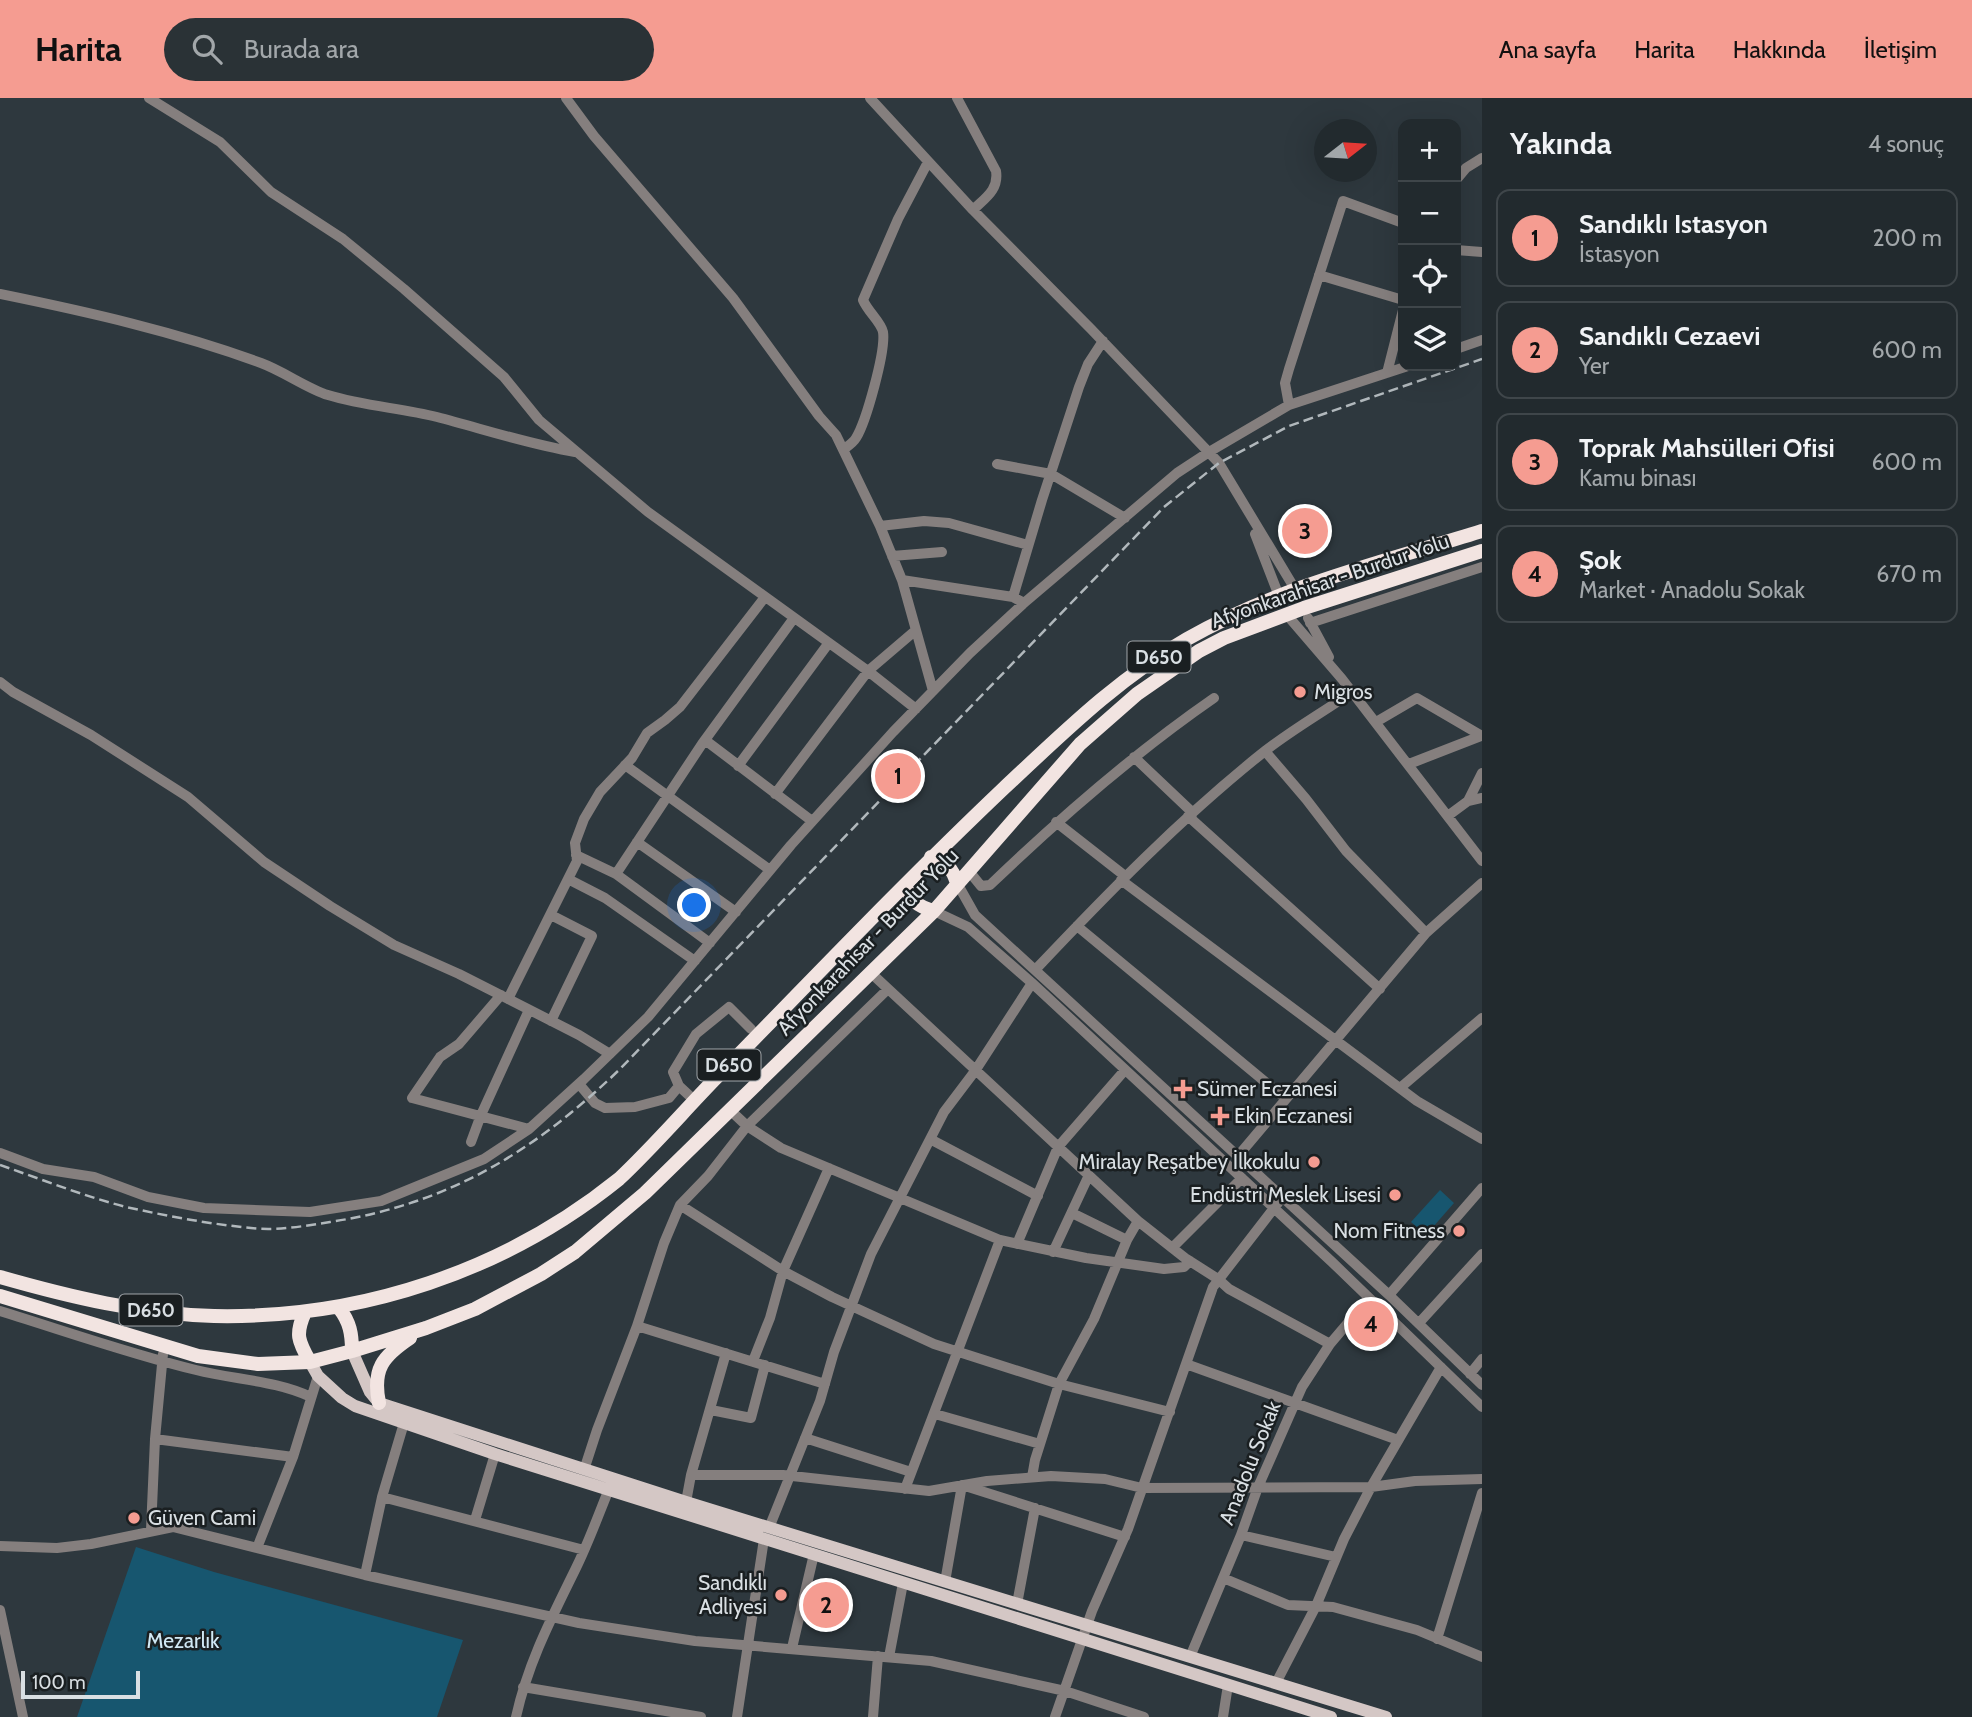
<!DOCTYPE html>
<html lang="tr">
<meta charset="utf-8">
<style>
:root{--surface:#222a2e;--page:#2a3236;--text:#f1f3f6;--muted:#a2a7aa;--line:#3f464a;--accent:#f59c91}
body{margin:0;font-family:Cabin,sans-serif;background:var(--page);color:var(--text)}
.controls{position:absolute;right:21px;top:21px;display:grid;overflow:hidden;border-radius:14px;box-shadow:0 7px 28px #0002}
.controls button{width:63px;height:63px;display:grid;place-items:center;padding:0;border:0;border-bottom:2px solid var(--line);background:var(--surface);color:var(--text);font:35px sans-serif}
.compass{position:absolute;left:1314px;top:21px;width:63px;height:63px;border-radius:50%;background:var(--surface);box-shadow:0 7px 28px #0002;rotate:73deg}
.scale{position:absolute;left:21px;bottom:18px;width:119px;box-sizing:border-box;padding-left:7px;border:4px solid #d9dfe3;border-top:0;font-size:19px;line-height:24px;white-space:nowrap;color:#d9dfe3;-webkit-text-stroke:5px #1a1f21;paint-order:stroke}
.you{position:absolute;left:695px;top:808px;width:24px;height:24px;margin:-18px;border:5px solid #fff;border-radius:50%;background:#1a73e8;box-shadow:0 0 0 10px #1a73e833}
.badge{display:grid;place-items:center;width:46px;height:46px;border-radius:50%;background:var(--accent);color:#111;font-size:23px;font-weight:700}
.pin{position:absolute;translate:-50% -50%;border:4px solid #fff;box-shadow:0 2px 7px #0006}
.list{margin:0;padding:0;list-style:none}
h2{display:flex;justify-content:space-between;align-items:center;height:91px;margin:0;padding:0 28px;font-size:30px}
h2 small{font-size:23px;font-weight:400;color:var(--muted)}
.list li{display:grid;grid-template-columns:46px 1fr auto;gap:21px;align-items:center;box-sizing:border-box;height:98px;margin:0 14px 14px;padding:0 14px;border:2px solid var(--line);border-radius:14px}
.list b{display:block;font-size:26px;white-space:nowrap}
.list p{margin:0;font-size:23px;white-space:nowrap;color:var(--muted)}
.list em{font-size:23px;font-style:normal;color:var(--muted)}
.icon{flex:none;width:38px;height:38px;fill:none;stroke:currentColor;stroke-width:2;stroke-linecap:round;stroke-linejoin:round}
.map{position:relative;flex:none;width:1482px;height:1619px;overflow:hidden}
header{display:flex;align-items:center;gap:42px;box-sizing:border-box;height:98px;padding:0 35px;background:var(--accent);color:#111}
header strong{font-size:33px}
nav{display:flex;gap:38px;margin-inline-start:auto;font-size:24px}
.search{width:490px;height:63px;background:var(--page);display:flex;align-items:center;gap:18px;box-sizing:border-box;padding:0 24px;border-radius:38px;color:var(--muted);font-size:26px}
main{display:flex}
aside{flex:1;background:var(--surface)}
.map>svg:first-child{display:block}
.green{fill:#17566f}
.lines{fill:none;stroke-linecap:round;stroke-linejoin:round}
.minor{stroke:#857f7e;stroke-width:10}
.major{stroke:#d4c7c5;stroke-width:12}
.highway{stroke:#f2e4e1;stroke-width:14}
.rail{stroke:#b1b8bc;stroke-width:2.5;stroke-dasharray:10 5;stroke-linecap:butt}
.poi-dot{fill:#f59c91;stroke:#1a1f21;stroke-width:2.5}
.labels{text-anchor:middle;stroke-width:5;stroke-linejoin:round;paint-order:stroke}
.shield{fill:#1a1f21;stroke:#a0a5a9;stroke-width:2}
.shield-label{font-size:19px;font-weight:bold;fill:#d9dfe3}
.street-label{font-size:21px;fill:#d9dfe3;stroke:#1a1f21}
.poi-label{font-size:21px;fill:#d9dfe3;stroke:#1a1f21;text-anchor:start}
.park-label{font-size:21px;fill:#d1e9f5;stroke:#1a1f21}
</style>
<header>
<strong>Harita</strong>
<div class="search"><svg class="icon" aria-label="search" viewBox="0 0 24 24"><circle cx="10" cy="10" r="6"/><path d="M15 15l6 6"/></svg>Burada ara</div>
<nav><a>Ana sayfa</a><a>Harita</a><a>Hakkında</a><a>İletişim</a></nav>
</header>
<main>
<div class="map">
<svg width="1482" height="1619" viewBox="0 0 1482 1619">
<rect width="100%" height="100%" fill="#2e383e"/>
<!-- green -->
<path class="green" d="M1440 1092 1454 1105 1426 1137 1411 1124Z
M136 1449 214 1474 463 1542 437 1619H77Z"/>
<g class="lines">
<!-- minor -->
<path class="minor" d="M149 0 220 44 271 94 343 141 404 191 504 279 539 322 648 414 868 573 916 611
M566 0 594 38 733 200 819 318 836 337 880 428 902 482 933 593
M870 0 973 112 1091 231 1219 365 1295 491
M957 0 996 73C999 92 985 100 973 112
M1456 82 1466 70 1482 60
M1456 152 1482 154
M1319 177 1403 202
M0 196C88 214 177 234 261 265 283 273 308 291 328 297 364 308 401 310 437 319 483 331 528 346 575 354
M1456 251 1482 242
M1387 275 1403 212
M1289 307 1285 285 1289 271 1343 103 1403 125
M844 351C848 348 853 345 856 340 866 324 886 253 883 234 881 224 868 214 863 202L898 121 928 64
M997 366 1051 376 1125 420
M880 428 924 423 949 425 1028 447
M1255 436 1279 498
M892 458 942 454
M902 482 1013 499
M1024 505 1013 499 1042 402 1079 289 1088 266 1103 243
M1287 517 1342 581 1482 763
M1308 520 1329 559
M1310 525 1482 469
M0 584 13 594 91 637 188 699 264 764 330 808 394 847 459 876 579 937 610 956
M1376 624 1417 600 1482 638
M705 642 812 723
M1265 653 1306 701 1346 753 1426 835
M1134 659 1193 715
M1409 666 1481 638
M625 667 770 772
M738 668 828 546
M775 696 868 573 916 532
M1468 703 1482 675
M1449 717 1468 703 1482 700
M1188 718 1380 891
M1056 724 1125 778
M637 744 736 814
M576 757 616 776 710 845
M968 772 981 788 990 787C1061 719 1133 656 1214 600
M616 776 702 646 794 520
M568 781 605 800 695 863
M1121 782 1417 1003 1482 1041
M957 785 975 817 1389 1197 1482 1287
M934 813 968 829 1032 885 1332 1164 1482 1309
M551 817 592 838 551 923
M1077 828 1286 1001
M1036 871C1107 796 1179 722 1260 657 1288 634 1322 615 1352 594
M871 875 1138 1123 1185 1160 1218 1181 1229 1191 1330 1246
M501 897 459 946 440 959 412 1000 529 1031
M508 901 577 763 575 745 584 721 600 694 632 660 647 635 665 622 680 609 765 499
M579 986 595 1005 605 1010 635 1009 669 1000 679 988
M1400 990 1482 920
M694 1002 679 988 673 974 696 936 729 909 751 931
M730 1012 747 1028 781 1050 1000 1142 1086 1160 1164 1171 1184 1169 1190 1163
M930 1041 1038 1098
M471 1044 481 1017 529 912
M0 1055 43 1071 94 1079 148 1099 204 1110 310 1114 381 1103 484 1061 529 1031 584 981 648 919 791 747 893 634 970 555 1024 505 1177 375 1209 354 1289 307 1408 268
M1238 1058 1426 835 1482 785
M680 1107 783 1173 832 1199 934 1246 1059 1286 1170 1314
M1072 1115 1127 1142
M1017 1146 1058 1049 1125 972
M1172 1150 1242 1080
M1053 1154 1089 1077
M1389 1197 1482 1090
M0 1213C65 1233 130 1256 196 1272 235 1282 275 1282 311 1299
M1419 1225 1482 1156
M637 1228 825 1286
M753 1263 770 1220 783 1173 829 1070
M1186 1266 1398 1342
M1470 1276 1482 1261
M711 1312 751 1320 765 1267
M935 1316 1040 1346
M805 1340 911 1374
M155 1341 293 1359
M584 1372 597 1332 637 1228 664 1145 680 1107 708 1078 747 1028 888 891
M691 1377H783L929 1393 987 1383 1051 1378 1105 1381 1142 1390 1371 1389 1415 1383 1482 1381
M1032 1379 1035 1362 1059 1286 1094 1221 1127 1142 1138 1123
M905 1391 1000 1142
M382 1399 404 1325
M686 1404 691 1377 726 1255
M475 1422 495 1356
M769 1430 820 1303 834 1254 871 1156 944 1014 975 973 1032 885
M151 1432 155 1341 163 1256
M1241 1437 1336 1459
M0 1448 57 1450 91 1446 173 1429 365 1477 579 1525 695 1543 931 1563 1065 1593 1144 1619
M257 1450 293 1359 318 1278
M365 1477 382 1399 584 1452
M1223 1480 1288 1507 1333 1509 1417 1532 1482 1559
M945 1484 962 1387 1125 1439
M1017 1506 1035 1410
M0 1512 23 1619
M1437 1541 1482 1395
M792 1550 814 1456
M889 1559 903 1485
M1190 1559 1241 1437 1258 1389 1302 1289 1330 1246 1369 1200
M1276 1585 1316 1508 1344 1441 1371 1389 1441 1269
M523 1589 701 1619
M516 1619C528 1565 551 1521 575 1472 588 1446 598 1418 609 1391
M737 1619 764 1441
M873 1619 878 1558
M1055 1619 1092 1513 1128 1431 1213 1189 1278 1105
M1223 1619 1228 1587"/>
<!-- major -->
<path class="major" d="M352 1253 370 1294 379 1305 686 1404 1386 1619
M310 1264 318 1278 342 1300 355 1308 495 1356 1331 1619"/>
<!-- highway -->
<path class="highway" d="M931 759C947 764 952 770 957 785
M905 787C911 803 917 808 934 813
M0 1179C70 1199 141 1216 214 1218 361 1221 505 1173 619 1081 653 1049 683 1014 715 981 810 884 904 785 1003 691 1062 636 1117 581 1187 541 1278 489 1383 464 1482 433
M0 1198 198 1258 258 1266 310 1264 352 1253 426 1230 475 1211 541 1176 575 1154 645 1095 934 813 1080 646 1137 596 1199 553 1224 540 1304 510 1482 453
M339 1210C350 1224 352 1236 352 1253
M305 1214C295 1236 298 1243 310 1264
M379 1305C372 1271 383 1258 410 1240"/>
<!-- rail -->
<path class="rail" d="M0 1067C41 1081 83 1098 126 1109 167 1118 209 1126 251 1130 278 1133 304 1128 330 1124 449 1106 535 1053 620 971L1164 409 1219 365 1289 328 1482 261"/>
</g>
<!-- markers -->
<g class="poi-dot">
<circle cx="1300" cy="594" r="7"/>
<path d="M1179.5 980.5h7v7h7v7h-7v7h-7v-7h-7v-7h7z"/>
<path d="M1216.5 1007.5h7v7h7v7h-7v7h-7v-7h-7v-7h7z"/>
<circle cx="1314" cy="1064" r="7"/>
<circle cx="1395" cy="1097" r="7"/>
<circle cx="1459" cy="1133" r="7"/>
<circle cx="134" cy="1420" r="7"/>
<circle cx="781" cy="1497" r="7"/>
</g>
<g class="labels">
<!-- shield labels -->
<g class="shield">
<rect x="1127.5" y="543.5" width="63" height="31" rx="5"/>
<rect x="697.5" y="951.5" width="63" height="31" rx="5"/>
<rect x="119.5" y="1196.5" width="63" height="31" rx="5"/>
</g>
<g class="shield-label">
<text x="1159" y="566">D650</text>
<text x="729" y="974">D650</text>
<text x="151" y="1219">D650</text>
</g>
<!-- street labels -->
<g class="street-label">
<text transform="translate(1330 483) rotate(-19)" y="7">Afyonkarahisar - Burdur Yolu</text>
<text transform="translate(868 844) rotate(-46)" y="7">Afyonkarahisar - Burdur Yolu</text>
<text transform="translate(1250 1365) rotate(-68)" y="7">Anadolu Sokak</text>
</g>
<!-- poi labels -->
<g class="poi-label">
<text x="1314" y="601">Migros</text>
<text x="1197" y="998">Sümer Eczanesi</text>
<text x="1234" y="1025">Ekin Eczanesi</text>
<text x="1300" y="1071" text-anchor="end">Miralay Reşatbey İlkokulu</text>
<text x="1381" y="1104" text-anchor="end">Endüstri Meslek Lisesi</text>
<text x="1445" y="1140" text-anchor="end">Nom Fitness</text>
<text x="148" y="1427">Güven Cami</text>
<text x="767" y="1492" text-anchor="end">Sandıklı<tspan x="767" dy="24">Adliyesi</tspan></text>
</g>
<!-- park labels -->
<g class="park-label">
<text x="183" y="1550">Mezarlık</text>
</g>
</g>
</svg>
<div class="controls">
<button>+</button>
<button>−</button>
<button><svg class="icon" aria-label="locate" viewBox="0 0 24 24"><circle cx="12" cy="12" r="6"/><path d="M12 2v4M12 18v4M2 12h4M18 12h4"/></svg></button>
<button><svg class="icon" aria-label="layers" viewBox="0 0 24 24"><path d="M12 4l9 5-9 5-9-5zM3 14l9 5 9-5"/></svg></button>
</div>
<svg class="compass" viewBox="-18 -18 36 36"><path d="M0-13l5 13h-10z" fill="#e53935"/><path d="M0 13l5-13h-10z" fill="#a2a7aa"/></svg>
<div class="scale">100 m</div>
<div class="you"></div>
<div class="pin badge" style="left:898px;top:678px">1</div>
<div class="pin badge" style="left:826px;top:1507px">2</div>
<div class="pin badge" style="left:1305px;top:433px">3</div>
<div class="pin badge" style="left:1371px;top:1226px">4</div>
</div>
<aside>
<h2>Yakında<small>4 sonuç</small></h2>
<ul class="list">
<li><span class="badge">1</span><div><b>Sandıklı Istasyon</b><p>İstasyon</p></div><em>200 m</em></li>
<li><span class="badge">2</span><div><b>Sandıklı Cezaevi</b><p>Yer</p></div><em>600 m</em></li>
<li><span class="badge">3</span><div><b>Toprak Mahsülleri Ofisi</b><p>Kamu binası</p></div><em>600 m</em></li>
<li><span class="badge">4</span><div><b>Şok</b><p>Market · Anadolu Sokak</p></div><em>670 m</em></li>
</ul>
</aside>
</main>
